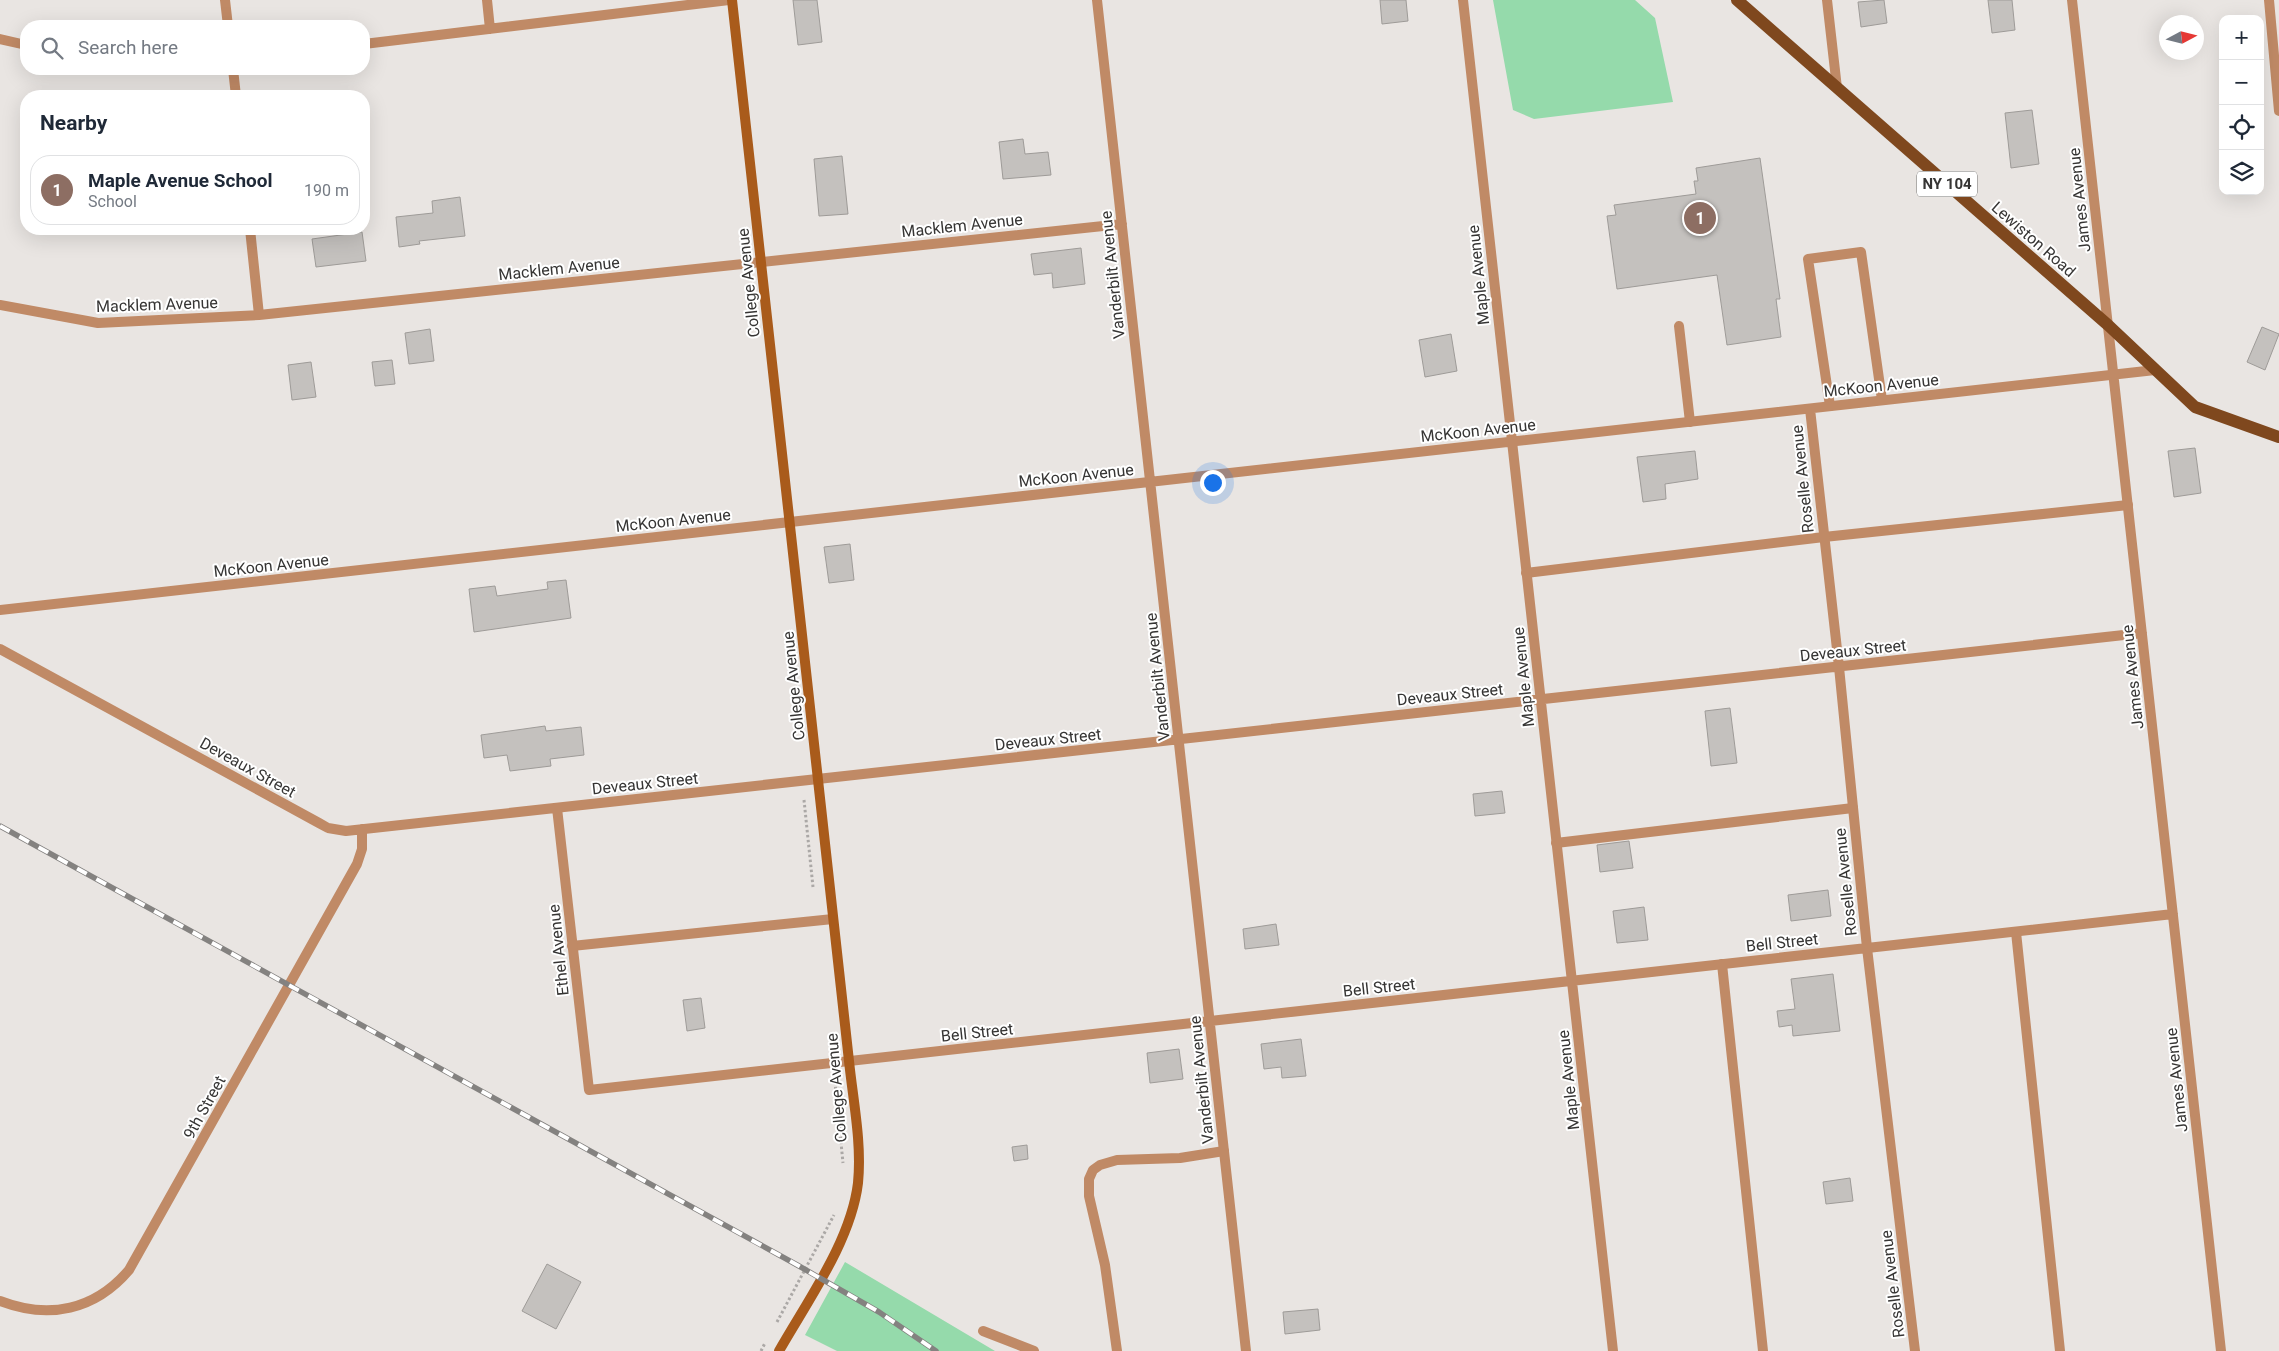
<!DOCTYPE html>
<meta charset="utf-8">
<style>
:root{--surface:#fff;--page:#f6f6f7;--text:#1f2937;--muted:#747a83;--line:#e0e1e3;--accent:#0f766e}
body{margin:0;font-family:Roboto,sans-serif;background:var(--page);color:var(--text)}
.controls{position:absolute;right:15px;top:15px;display:grid;overflow:hidden;border-radius:10px;box-shadow:0 5px 20px #0002}
.controls button{width:45px;height:45px;display:grid;place-items:center;padding:0;border:0;border-bottom:1px solid var(--line);background:var(--surface);color:var(--text);font:25px sans-serif}
.compass{position:absolute;left:2159px;top:15px;width:45px;height:45px;border-radius:50%;background:var(--surface);box-shadow:0 5px 20px #0002;rotate:83deg}
.you{position:absolute;left:1212px;top:482px;width:18px;height:18px;margin:-12px;border:4px solid #fff;border-radius:50%;background:#1a73e8;box-shadow:0 0 0 8px #1a73e833}
.badge{display:grid;place-items:center;width:32px;height:32px;border-radius:50%;background:var(--accent);color:#fff;font-size:16px;font-weight:700}
.pin{position:absolute;translate:-50% -50%;border:2px solid #fff;box-shadow:0 1px 5px #0006}
.list{margin:0;padding:0;list-style:none}
h2{display:flex;justify-content:space-between;align-items:center;height:65px;margin:0;padding:0 20px;font-size:21px}
h2 small{font-size:16px;font-weight:400;color:var(--muted)}
.list li{display:grid;grid-template-columns:32px 1fr auto;gap:15px;align-items:center;box-sizing:border-box;height:70px;margin:0 10px 10px;padding:0 10px;border:1px solid var(--line);border-radius:20px}
.list b{display:block;font-size:19px;white-space:nowrap}
.list p{margin:0;font-size:16px;white-space:nowrap;color:var(--muted)}
.list em{font-size:16px;font-style:normal;color:var(--muted)}
.icon{flex:none;width:28px;height:28px;fill:none;stroke:currentColor;stroke-width:2;stroke-linecap:round;stroke-linejoin:round}
.map{position:relative;flex:none;width:2279px;height:1351px;overflow:hidden}
.search{position:absolute;background:var(--surface);box-shadow:0 5px 20px #0002;left:20px;top:20px;width:350px;height:55px;display:flex;align-items:center;gap:12px;box-sizing:border-box;padding:0 18px;border-radius:20px;color:var(--muted);font-size:19px}
.panel{position:absolute;background:var(--surface);box-shadow:0 5px 20px #0002;left:20px;top:90px;width:350px;height:145px;border-radius:20px}
.map>svg:first-child{display:block}
.green{fill:#95daab}
.building{fill:#c4c1be;stroke:#9e9b98}
.lines{fill:none;stroke-linecap:round;stroke-linejoin:round}
.path{stroke:#aba8a6;stroke-width:3;stroke-dasharray:2.5 2.5;stroke-linecap:butt}
.lane{stroke:#c08a66;stroke-width:10}
.street{stroke:#c08a66;stroke-width:10}
.secondary{stroke:#a95b1b;stroke-width:10}
.primary{stroke:#7f481e;stroke-width:12}
.rail-casing{stroke:#848280;stroke-width:5.5}
.rail{stroke:#fff;stroke-width:4;stroke-dasharray:11;stroke-linecap:butt}
.labels{text-anchor:middle;stroke-width:4;stroke-linejoin:round;paint-order:stroke}
.shield{fill:#fff;stroke:#727271;stroke-width:1}
.shield-label{font-size:15px;font-weight:bold;fill:#363534}
.street-label{font-size:16px;fill:#363534;stroke:#fff}
</style>
<div class="map">
<svg width="2279" height="1351" viewBox="0 0 2279 1351">
<rect width="100%" height="100%" fill="#e9e5e2"/>
<!-- green -->
<path class="green" d="M1493 0H1635L1655 18 1673 102 1534 119 1513 110Z
M845 1262 995 1351H837L805 1335Z"/>
<!-- building -->
<path class="building" d="M793 0H817L822 42 798 45Z
M1380 0H1406L1408 21 1382 24Z
M1884 0 1887 23 1861 27 1858 2Z
M1988 0H2012L2015 30 1992 33Z
M2032 110 2039 164 2011 168 2005 113Z
M1023 139 1025 154 1048 152 1051 175 1003 179 999 142Z
M842 156 848 214 819 216 814 159Z
M1760 158 1780 299H1776L1781 337 1727 345 1717 275 1617 289 1607 216 1616 215 1614 205 1696 194 1694 181H1698L1696 168Z
M460 197 465 236 419 241 420 244 399 247 396 217 433 213 432 201Z
M362 232 366 261 316 267 312 239Z
M1081 248 1085 284 1053 288 1052 273 1034 275 1031 254Z
M2262 327 2279 334 2265 370 2247 362Z
M430 329 434 361 409 364 405 333Z
M1451 334 1457 371 1425 377 1419 340Z
M392 360 395 384 375 386 372 362Z
M311 362 316 397 292 400 288 365Z
M2195 448 2201 493 2174 497 2168 451Z
M1695 451 1698 479 1665 484 1666 499 1643 502 1637 457Z
M850 544 854 580 829 583 824 547Z
M566 580 571 618 474 632 469 589 495 586 497 596 548 589 547 582Z
M1730 708 1737 763 1711 766 1705 711Z
M545 726 546 731 581 727 584 755 550 759 551 766 510 771 507 755 484 758 481 735Z
M1502 791 1505 813 1475 816 1473 794Z
M1629 841 1633 868 1600 872 1597 845Z
M1828 890 1831 916 1791 921 1788 895Z
M1644 907 1648 940 1617 943 1613 911Z
M1276 924 1279 945 1245 949 1243 929Z
M1833 974 1840 1031 1793 1036 1792 1025 1779 1027 1777 1011 1795 1009 1791 979Z
M701 998 705 1028 687 1031 683 1000Z
M1301 1039 1306 1076 1282 1078 1281 1067 1264 1069 1261 1044Z
M1179 1049 1183 1079 1150 1083 1147 1053Z
M1027 1145 1028 1159 1014 1161 1012 1147Z
M1850 1178 1853 1201 1826 1204 1823 1182Z
M547 1264 581 1282 556 1329 522 1311Z
M1318 1309 1320 1330 1285 1334 1283 1312Z"/>
<g class="lines">
<!-- path -->
<path class="path" d="M804 800 813 887
M835 1082 843 1163
M777 1322 834 1215
M761 1351 765 1343"/>
<!-- lane -->
<path class="lane" d="M2269 0 2279 111
M1679 326 1690 422
M1830 406 1808 259 1861 252 1882 400
M1526 573 1824 537 2128 505
M1556 843 1853 808
M2016 932 2060 1351
M572 946 833 919
M1722 964 1763 1351
M1117 1351 1105 1265 1089 1196V1179L1093 1170 1100 1165 1117 1160 1180 1158 1224 1151"/>
<!-- street -->
<path class="street" d="M225 0 228 26
M487 0 490 29
M1097 0 1246 1351
M1463 0 1613 1351
M1827 0 1837 88
M2072 0 2221 1351
M0 39 26 45
M364 44 729 0
M233 69 236 96
M250 229 259 315
M0 305 98 323 259 315 1122 224
M1810 409 1839 667 1867 948 1915 1351
M0 610 2155 370
M0 649 319 823 328 828 346 831 2142 633
M557 808 589 1090 2173 914
M0 1301C49 1320 95 1310 129 1270L357 864 362 849V829
M983 1331 1034 1351"/>
<!-- secondary -->
<path class="secondary" d="M732 0 849 1061C853 1100 862 1143 858 1183 851 1241 808 1300 779 1351"/>
<!-- primary -->
<path class="primary" d="M1737 0 2108 325 2195 407 2279 437"/>
<!-- rail casing -->
<g class="rail-casing">
<path id="rail" d="M0 826 799 1266 879 1312 936 1351"/>
</g>
<!-- rail -->
<use href="#rail" class="rail"/>
</g>
<g class="labels">
<!-- shield labels -->
<rect class="shield" x="1917" y="171.5" width="60" height="25" rx="4"/>
<g class="shield-label">
<text x="1947" y="189">NY 104</text>
</g>
<!-- street labels -->
<g class="street-label">
<text transform="translate(2079 200) rotate(-96)" y="6">James Avenue</text>
<text transform="translate(962 225) rotate(-6)" y="6">Macklem Avenue</text>
<text transform="translate(2034 239) rotate(41)" y="6">Lewiston Road</text>
<text transform="translate(559 268) rotate(-6)" y="6">Macklem Avenue</text>
<text transform="translate(1112 275) rotate(-96)" y="6">Vanderbilt Avenue</text>
<text transform="translate(1478 275) rotate(-96)" y="6">Maple Avenue</text>
<text transform="translate(748 283) rotate(-96)" y="6">College Avenue</text>
<text transform="translate(157 304) rotate(-2)" y="6">Macklem Avenue</text>
<text transform="translate(1881 385) rotate(-6)" y="6">McKoon Avenue</text>
<text transform="translate(1478 430) rotate(-6)" y="6">McKoon Avenue</text>
<text transform="translate(1076 475) rotate(-6)" y="6">McKoon Avenue</text>
<text transform="translate(1802 479) rotate(-96)" y="6">Roselle Avenue</text>
<text transform="translate(673 520) rotate(-6)" y="6">McKoon Avenue</text>
<text transform="translate(271 565) rotate(-6)" y="6">McKoon Avenue</text>
<text transform="translate(1853 650) rotate(-6)" y="6">Deveaux Street</text>
<text transform="translate(1157 677) rotate(-96)" y="6">Vanderbilt Avenue</text>
<text transform="translate(1523 677) rotate(-96)" y="6">Maple Avenue</text>
<text transform="translate(2132 677) rotate(-96)" y="6">James Avenue</text>
<text transform="translate(793 686) rotate(-96)" y="6">College Avenue</text>
<text transform="translate(1450 694) rotate(-6)" y="6">Deveaux Street</text>
<text transform="translate(1048 739) rotate(-6)" y="6">Deveaux Street</text>
<text transform="translate(248 767) rotate(29)" y="6">Deveaux Street</text>
<text transform="translate(645 783) rotate(-6)" y="6">Deveaux Street</text>
<text transform="translate(1845 882) rotate(-96)" y="6">Roselle Avenue</text>
<text transform="translate(1782 942) rotate(-6)" y="6">Bell Street</text>
<text transform="translate(558 950) rotate(-96)" y="6">Ethel Avenue</text>
<text transform="translate(1379 987) rotate(-6)" y="6">Bell Street</text>
<text transform="translate(977 1032) rotate(-6)" y="6">Bell Street</text>
<text transform="translate(1201 1080) rotate(-96)" y="6">Vanderbilt Avenue</text>
<text transform="translate(1568 1080) rotate(-96)" y="6">Maple Avenue</text>
<text transform="translate(2176 1080) rotate(-96)" y="6">James Avenue</text>
<text transform="translate(836 1088) rotate(-95)" y="6">College Avenue</text>
<text transform="translate(204 1107) rotate(-61)" y="6">9th Street</text>
<text transform="translate(1892 1284) rotate(-97)" y="6">Roselle Avenue</text>
</g>
</g>
</svg>
<div class="controls">
<button>+</button>
<button>−</button>
<button><svg class="icon" aria-label="locate" viewBox="0 0 24 24"><circle cx="12" cy="12" r="6"/><path d="M12 2v4M12 18v4M2 12h4M18 12h4"/></svg></button>
<button><svg class="icon" aria-label="layers" viewBox="0 0 24 24"><path d="M12 4l9 5-9 5-9-5zM3 14l9 5 9-5"/></svg></button>
</div>
<svg class="compass" viewBox="-18 -18 36 36"><path d="M0-13l5 13h-10z" fill="#e53935"/><path d="M0 13l5-13h-10z" fill="#747a83"/></svg>
<div class="you"></div>
<div class="pin badge" style="left:1700px;top:218px;background:#8d6e63">1</div>
<div class="search"><svg class="icon" aria-label="search" viewBox="0 0 24 24"><circle cx="10" cy="10" r="6"/><path d="M15 15l6 6"/></svg>Search here</div>
<section class="panel">
<h2>Nearby<small></small></h2>
<ul class="list">
<li><span class="badge" style="background:#8d6e63">1</span><div><b>Maple Avenue School</b><p>School</p></div><em>190 m</em></li>
</ul>
</section>
</div>
